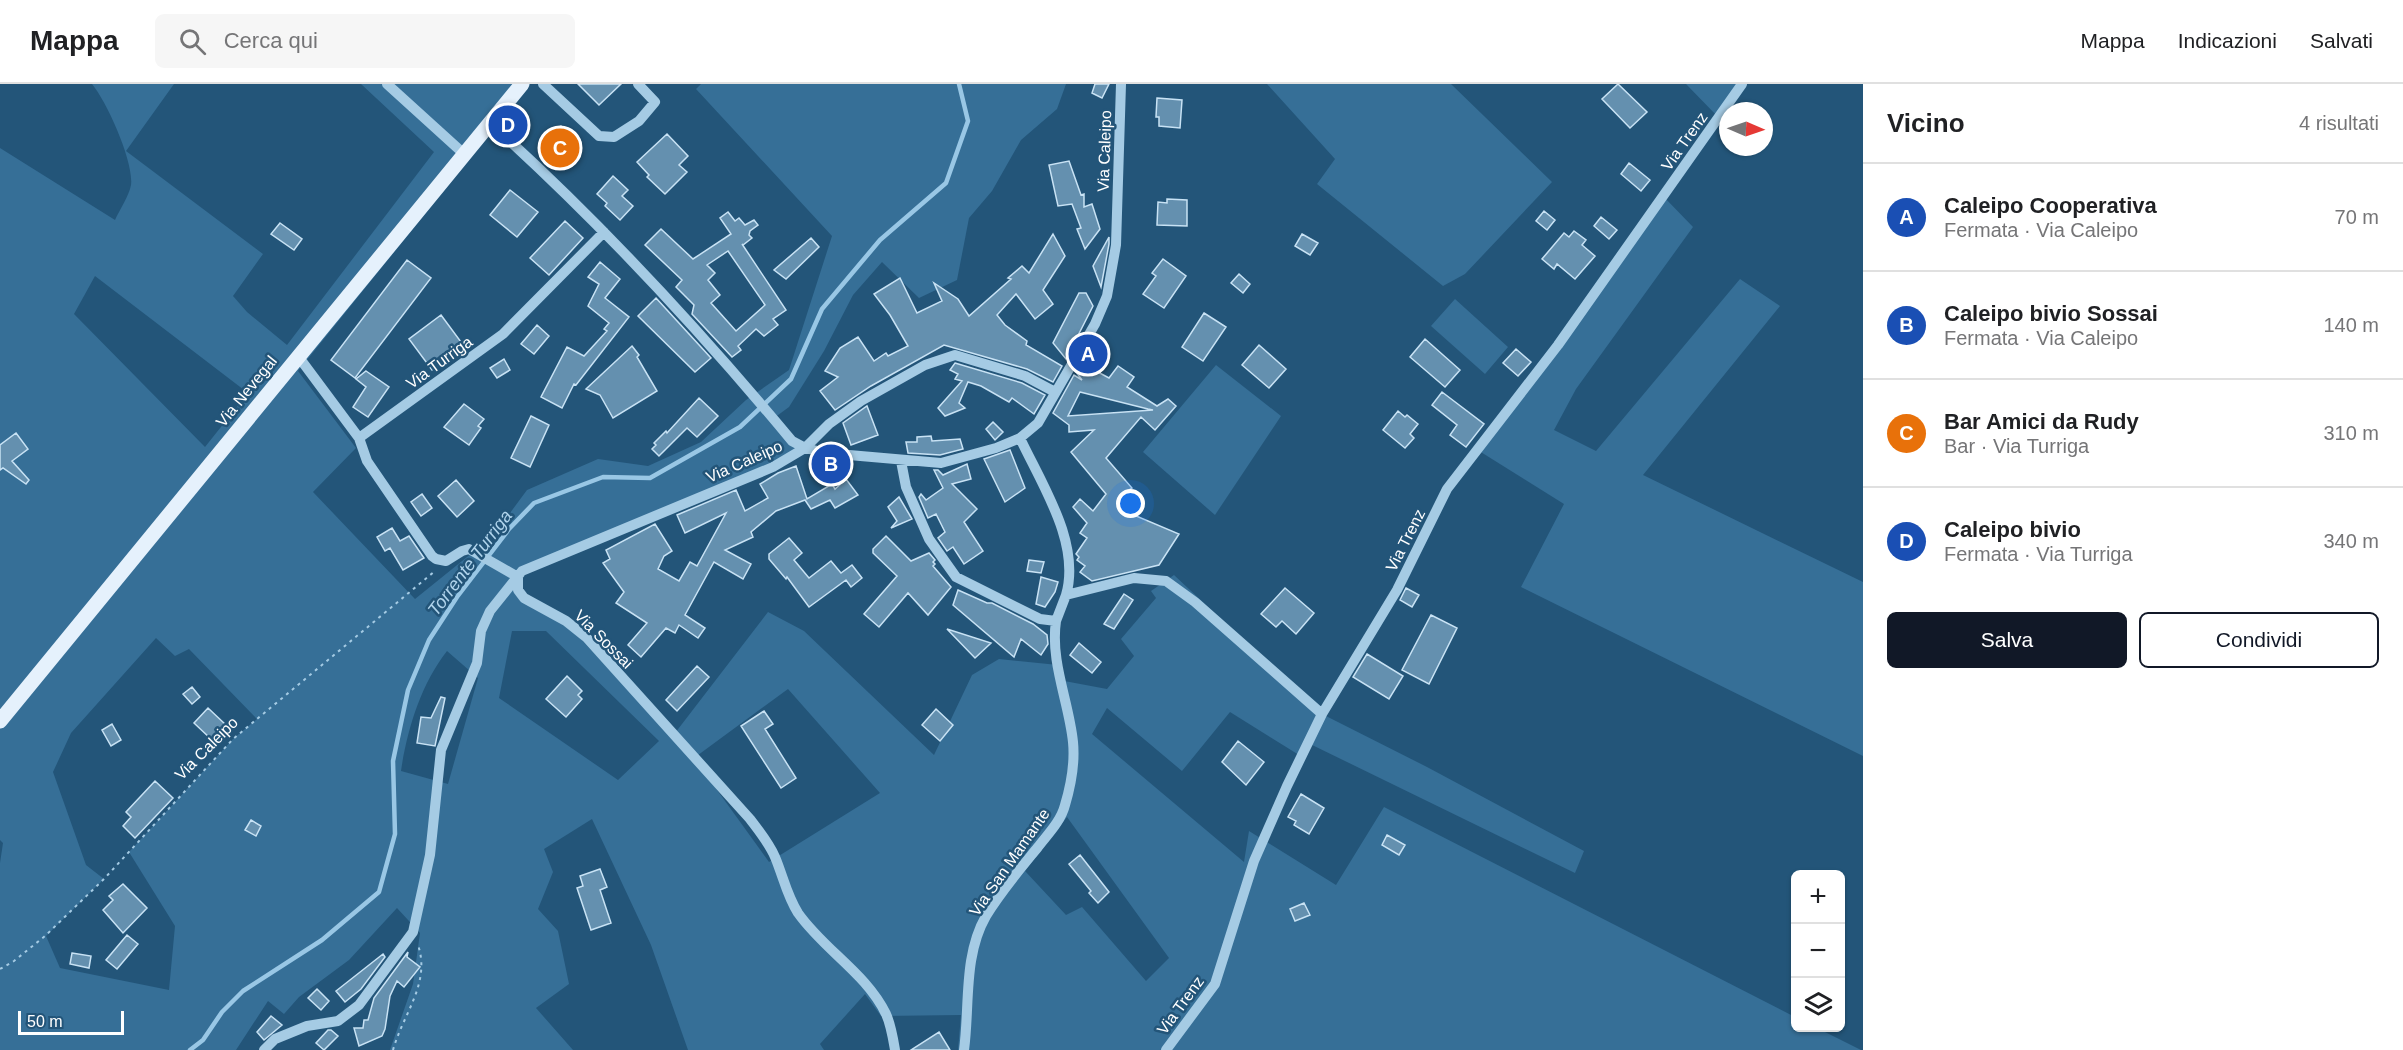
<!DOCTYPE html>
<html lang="it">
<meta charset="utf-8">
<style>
:root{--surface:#fff;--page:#f6f6f6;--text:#202124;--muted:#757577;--line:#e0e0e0;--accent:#111827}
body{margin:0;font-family:Helvetica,sans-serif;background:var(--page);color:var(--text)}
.controls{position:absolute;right:18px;bottom:18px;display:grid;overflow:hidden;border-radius:9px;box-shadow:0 2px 4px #0004}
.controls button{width:54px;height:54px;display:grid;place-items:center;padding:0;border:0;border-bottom:2px solid var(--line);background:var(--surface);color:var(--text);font:30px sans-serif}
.compass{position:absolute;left:1719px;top:18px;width:54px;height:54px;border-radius:50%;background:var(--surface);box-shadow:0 2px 4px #0004;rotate:92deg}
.scale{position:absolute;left:18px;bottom:15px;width:106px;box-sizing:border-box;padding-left:6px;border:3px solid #fff;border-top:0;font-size:16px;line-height:21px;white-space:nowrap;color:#fff;-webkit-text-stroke:4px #235579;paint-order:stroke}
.you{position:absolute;left:1131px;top:420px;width:21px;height:21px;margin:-15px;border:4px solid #fff;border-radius:50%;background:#1a73e8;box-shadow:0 0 0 9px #1a73e833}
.badge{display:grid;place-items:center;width:39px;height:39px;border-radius:50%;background:var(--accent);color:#fff;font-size:20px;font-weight:700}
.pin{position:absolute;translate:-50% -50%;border:3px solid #fff;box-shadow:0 2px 6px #0006}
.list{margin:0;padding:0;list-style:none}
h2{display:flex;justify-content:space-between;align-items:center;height:78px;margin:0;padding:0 24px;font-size:26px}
h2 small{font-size:20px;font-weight:400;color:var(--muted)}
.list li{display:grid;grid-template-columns:39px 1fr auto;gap:18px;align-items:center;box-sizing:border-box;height:108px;padding:0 24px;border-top:2px solid var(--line)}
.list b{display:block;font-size:22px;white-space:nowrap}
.list p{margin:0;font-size:20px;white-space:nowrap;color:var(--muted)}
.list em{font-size:20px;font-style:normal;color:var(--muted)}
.actions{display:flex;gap:12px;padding:18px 24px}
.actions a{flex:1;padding:14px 0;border:2px solid var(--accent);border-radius:9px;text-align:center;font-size:21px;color:var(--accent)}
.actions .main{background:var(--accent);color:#fff}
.icon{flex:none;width:33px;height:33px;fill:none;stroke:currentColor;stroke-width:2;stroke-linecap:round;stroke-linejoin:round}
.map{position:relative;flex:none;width:1863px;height:966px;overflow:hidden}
header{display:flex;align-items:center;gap:36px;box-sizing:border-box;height:84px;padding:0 30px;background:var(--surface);border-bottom:2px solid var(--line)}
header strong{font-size:28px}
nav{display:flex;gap:33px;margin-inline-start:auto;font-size:21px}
.search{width:420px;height:54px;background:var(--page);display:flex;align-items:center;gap:15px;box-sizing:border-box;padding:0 21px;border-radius:9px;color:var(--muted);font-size:22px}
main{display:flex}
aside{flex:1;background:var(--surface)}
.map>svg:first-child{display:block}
.green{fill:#366f97;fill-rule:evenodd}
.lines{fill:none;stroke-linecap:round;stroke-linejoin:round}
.stream{stroke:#99c7e5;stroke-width:4.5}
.building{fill:#6490af;stroke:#c8e2f4;stroke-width:1.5;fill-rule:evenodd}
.path{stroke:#a5cbe4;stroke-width:2;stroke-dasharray:3 4.5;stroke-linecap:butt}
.minor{stroke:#a5cbe4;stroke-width:10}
.major{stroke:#e5f1fc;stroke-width:15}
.labels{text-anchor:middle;stroke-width:5;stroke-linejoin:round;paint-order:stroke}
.street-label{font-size:16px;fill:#fff;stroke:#235579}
.water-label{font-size:18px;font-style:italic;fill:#b0d4ec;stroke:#235579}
</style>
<header>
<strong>Mappa</strong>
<div class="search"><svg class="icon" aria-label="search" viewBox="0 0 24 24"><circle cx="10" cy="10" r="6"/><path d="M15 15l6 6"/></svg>Cerca qui</div>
<nav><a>Mappa</a><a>Indicazioni</a><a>Salvati</a></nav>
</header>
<main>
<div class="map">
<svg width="1863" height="966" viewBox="0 0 1863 966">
<rect width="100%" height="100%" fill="#235579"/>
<!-- green -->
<path class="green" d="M92 0H174L126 67 263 170 233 212 247 228 287 261 434 68 361 0H530L298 287 356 364 313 408 415 515 493 452 527 406 598 375 648 382 701 358 746 316 789 286 832 152 696 5 701 0H1066L1057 25 1021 56 992 107 969 134 957 196 919 214 882 178 853 211 824 267 789 323 770 337 797 365 769 381 533 479 521 495 519 516 556 534 579 553 672 653 768 528 804 547 934 671 972 591 999 575 1058 581 1059 596 1107 605 1134 572 1121 555 1156 514 1151 507 1174 491 1322 630 1427 683 1584 767 1575 789 1308 659 1299 671 1230 628 1182 687 1107 624 1092 650 1244 778 1249 747 1336 801 1384 723 1795 933 1796 944H1817L1861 966H958L961 931 881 932 865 910 820 960 824 966H688L651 861 592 735 544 765 553 788 538 825 558 847 569 900 536 924 573 966H390L413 900 420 849 397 824 349 876 299 913 284 930 268 917 236 966H0V779L3 759 0 756V64L115 136C120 125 129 112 131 101 134 78 107 18 92 0ZM95 192 248 309 205 363 74 230ZM512 547H546L659 657 618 696 499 614ZM156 554 175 572 189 565 257 635 233 655 129 768 175 842 169 906 60 884 46 852 104 795 86 781 53 688 71 649ZM447 567 478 594 448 700 401 687C407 646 421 600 447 567ZM788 605 880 709 769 778 694 674ZM1067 733 1169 874 1146 897 1082 823 1066 831 1025 787Z
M1267 0H1451L1552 98 1465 190 1443 202 1317 100 1335 75Z
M1686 0H1742L1719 34Z
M1663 112 1693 143 1576 305 1554 346 1596 367 1740 195 1780 222 1643 391 1863 498V672L1521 503 1564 420 1476 365Z
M1455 215 1508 263 1485 290 1431 242Z
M1216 281 1281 332 1215 431 1143 368Z"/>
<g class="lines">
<!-- stream -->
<path class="stream" d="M190 966 203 956 222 928 243 907 322 856 379 808 395 750 393 677 408 606 429 556 457 513 509 445 534 419 603 393 650 394 740 343 791 295 822 225 880 156 946 99 968 37 959 0"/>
</g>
<!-- building -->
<path class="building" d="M578 0H621L599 21Z
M1095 0H1109L1102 14 1092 9Z
M1618 0 1647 28 1630 44 1602 15Z
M1157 14 1182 16 1180 44 1159 42V33H1156Z
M561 42 581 58 563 81 543 64Z
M667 50 688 72 679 81 687 88 665 110 647 93 649 91 637 78Z
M1069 77 1081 111 1084 110V123L1092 120 1100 145 1085 165 1077 145 1081 144 1072 120 1058 122 1049 81Z
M1629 79 1650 96 1641 107 1621 90Z
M613 92 628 106 622 112 633 122 620 136 605 122 607 119 597 110Z
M510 106 538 128 517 153 490 131Z
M1167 115 1187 116V142L1157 141 1158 118 1167 119Z
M1544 127 1555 136 1547 146 1536 137Z
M728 128 735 137 739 134 745 141 754 136 758 141 750 147 749 151 752 154 743 161 742 160 786 226 773 235 778 241 764 252 756 245 738 262 741 266 732 273 692 230 694 221 676 203 682 196 645 161 661 145 693 175 731 150 720 134ZM728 167 765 221 736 247 711 219 720 211 708 196 715 189 707 181Z
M1601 133 1617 146 1609 155 1594 142Z
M565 137 583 154 549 191 530 174Z
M280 139 302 155 294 166 271 150Z
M1574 147 1586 156 1582 161 1595 172 1575 195 1557 180 1554 185 1542 175 1564 149 1569 153Z
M1053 150 1065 172 1043 206 1053 220 1035 235 1016 210 997 231 1005 241 1027 257 1026 261 1062 282 1053 298 1027 285 944 261 871 302 835 326 820 307 838 293 825 287 840 264 858 253 874 277 886 269 888 272 908 262 890 231 874 210 900 194 917 229 942 217 934 199 958 215 969 232 1011 195 1008 194 1022 182 1029 189Z
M1302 150 1318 159 1310 171 1295 162Z
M1109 153V160L1101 203 1093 182Z
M811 154 819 163 786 195 774 186Z
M1163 175 1186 192 1164 224 1143 210 1156 192 1152 189Z
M407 176 431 194 355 294 331 276Z
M600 178 620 195 605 214 629 233 576 301 574 300 562 324 541 313 567 263 584 272 607 247 604 245 609 239 588 222 599 200 588 193Z
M1239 190 1250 200 1243 209 1231 199Z
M1079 209H1086L1093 222 1066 275 1053 259Z
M656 214 711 274 695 288 638 232Z
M1204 229 1226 243 1203 277 1182 263Z
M441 231 464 262 432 286 409 255Z
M537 241 549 252 534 270 521 260Z
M1425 255 1460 286 1445 303 1410 273Z
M1259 261 1286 285 1269 304 1242 281Z
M632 262 639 271 637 273 657 307 613 334 600 311 586 305Z
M1516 265 1531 278 1518 292 1503 279Z
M504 275 510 286 497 294 490 284Z
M955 279 1022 299 1045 311 1034 330 1012 314 1009 318 981 302 968 298 959 319 965 324 945 332 938 324 962 297 955 295 958 290 950 286Z
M1081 279 1109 294 1118 282 1134 293 1127 303 1157 322 1168 315 1176 322 1155 346 1141 333 1106 374 1132 404 1129 406 1136 414 1122 426 1179 450 1159 481 1092 497 1080 488 1085 482 1077 476 1079 473 1076 470 1087 454 1080 449 1087 439 1073 423 1080 415 1093 427 1106 410 1071 368 1094 346 1069 348V341L1053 329 1074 291 1082 296 1076 288ZM1080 308 1148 325 1153 326 1068 332Z
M366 287 389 303 368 333 353 323 366 303 356 295Z
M1442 308 1484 340 1466 363 1450 351 1457 341 1432 321Z
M699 314 718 332 697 353 687 344 659 372 652 365 656 361 654 359 666 347 667 349Z
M464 320 484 335 478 342 481 344 469 361 444 343Z
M867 322 878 351 851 361 843 339Z
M1398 327 1405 333 1407 331 1418 340 1410 350 1414 354 1405 364 1383 346Z
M531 332 549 341 530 383 511 374Z
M993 338 1003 348 995 356 986 345Z
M16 349 28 365 12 377 29 396 26 400 3 384 0 386V361Z
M931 352 932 357 960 355 963 365 940 371 908 369 906 358H917V353Z
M1010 366 1025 404 1005 418 984 375Z
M967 380 971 395 952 400 977 425 964 438 983 467 964 480 953 463 947 467 938 454 945 448 936 430 928 434 919 413 921 410 926 416 943 404 934 386H938L943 391Z
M796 382 807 415 832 400 835 405 846 395 858 411 835 424 830 416 811 425 805 416 776 427 751 448 753 453 725 466 751 480 743 495 714 478 685 531 705 544 698 554 679 541 675 549 666 544 641 573 628 561 647 539 616 519 624 508 603 479 610 475 606 466 655 440 672 467 664 472 658 485 679 497 690 478 697 482 726 429 685 449 677 431 736 406 745 427 768 414 760 400 778 389Z
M456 396 474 417 457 433 438 412Z
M422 410 432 424 421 432 411 418Z
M899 413 912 435 891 444 897 437 888 423Z
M392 444 400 457 409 452 424 474 403 486 390 464 385 467 377 453Z
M886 452 911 477 929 469 935 476 933 478 935 480 933 482 951 503 928 531 908 509 879 543 864 530 897 492 873 469V465Z
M789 454 802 469 794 476 809 494 831 477 841 489 852 481 862 494 851 503 846 496 809 523 787 493 786 495 769 475V470Z
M1029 476 1044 478 1041 489 1027 487Z
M1041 493 1058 498 1055 508 1045 523 1036 520Z
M1285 504 1314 529 1296 550 1282 537 1276 543 1261 530Z
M1406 504 1419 511 1412 523 1400 516Z
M958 506 987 519H992L1033 540 1047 551 1048 560 1041 571 1021 555 1014 573 953 521Z
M1124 510 1133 516 1114 545 1104 540Z
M1431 531 1457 544 1429 600 1402 586Z
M947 545 991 559 975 574Z
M1079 559 1101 578 1092 589 1070 571Z
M1367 570 1403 592 1389 615 1353 593Z
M697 582 709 593 677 627 666 616Z
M567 592 582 607 578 611 582 615 566 633 546 615Z
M192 603 200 613 192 620 183 610Z
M441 613 445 614 435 662 417 659 421 633 431 634Z
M208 624 226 641 212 656 194 639Z
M936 625 953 641 940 657 922 641Z
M764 627 773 640 765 645 796 694 781 704 741 642Z
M112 640 121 656 111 662 102 646Z
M1238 657 1264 678 1246 701 1222 678Z
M155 697 173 714 135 754 123 742 131 733 126 728Z
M1301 710 1324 724 1309 750 1294 741 1296 737 1288 733Z
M251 736 261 742 256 752 245 746Z
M1387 751 1405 761 1399 771 1382 761Z
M1080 771 1109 808 1098 819 1089 809 1091 807 1069 780Z
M600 785 607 803 600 806 611 839 591 846 577 804 583 802 580 792Z
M123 800 147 824 123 849 103 826 113 816 109 812Z
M1304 819 1310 831 1295 837 1290 825Z
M127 851 138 860 117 885 106 876Z
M408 868 407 873 420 883 404 903 397 897 390 912 385 945 382 952 359 962 354 944H363L364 936H368L374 914Z
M72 869 91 872 89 884 70 880Z
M383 870 385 873 361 905 345 918 336 907Z
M317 905 329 917 321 926 308 914Z
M271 932 282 941 264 956 257 948Z
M328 946H331L338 952 324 966 316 959Z
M939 948 950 966H911Z"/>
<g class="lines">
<!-- path -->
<path class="path" d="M0 885 14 877 45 852 104 795 233 655 435 487
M393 966C403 930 431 899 418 861"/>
<!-- minor -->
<path class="minor" d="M387 0 463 69
M543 0 599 52 614 53 639 37 655 18 638 0
M490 39C599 137 698 244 792 357L805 364 826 369 941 379 996 364 1020 354 1038 339 1095 240 1107 212 1116 161 1121 0
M298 272 359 354 367 377 432 472 436 475 446 477 462 467 469 465 518 493
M359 354 503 250 604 148
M1020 354C1042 401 1081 459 1066 511
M901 377 906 403 929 455 956 493 1040 535 1056 537 1066 511 1134 494 1166 497 1195 518 1322 630
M518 493V506L524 514 566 537 586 553 750 735C759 747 769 759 775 773 783 792 787 812 798 829 824 866 866 889 886 930 891 941 893 954 895 966
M264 966 275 955 307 942 338 937 359 921 413 848 430 771 441 666 477 579 481 547 490 527 522 487 773 383 805 364 829 340 861 317 925 281 955 271 1025 292 1055 308
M964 966C970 922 963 872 986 832 1001 807 1020 785 1038 763 1048 750 1061 737 1065 721 1071 701 1075 679 1073 658 1069 618 1050 578 1056 537
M1166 966 1215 900 1254 777 1287 702 1322 630 1397 506 1447 405 1558 261 1742 0"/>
<!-- major -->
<path class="major" d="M0 637 522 0"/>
</g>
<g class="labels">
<!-- street labels -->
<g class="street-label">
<text transform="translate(1684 57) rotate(-55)" y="6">Via Trenz</text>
<text transform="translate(1104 67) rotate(-88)" y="6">Via Caleipo</text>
<text transform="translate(439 278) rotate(-36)" y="6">Via Turriga</text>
<text transform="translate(246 307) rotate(-51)" y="6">Via Nevegal</text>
<text transform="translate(744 377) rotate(-24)" y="6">Via Caleipo</text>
<text transform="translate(1405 456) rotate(-63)" y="6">Via Trenz</text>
<text transform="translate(604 555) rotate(45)" y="6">Via Sossai</text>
<text transform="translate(206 664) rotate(-45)" y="6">Via Caleipo</text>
<text transform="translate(1009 778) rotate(-55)" y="6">Via San Mamante</text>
<text transform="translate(1180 921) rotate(-54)" y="6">Via Trenz</text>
</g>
<!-- water labels -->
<g class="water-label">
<text transform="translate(470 479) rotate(-53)" y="6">Torrente Turriga</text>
</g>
</g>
</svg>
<div class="controls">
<button>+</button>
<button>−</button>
<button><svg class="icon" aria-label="layers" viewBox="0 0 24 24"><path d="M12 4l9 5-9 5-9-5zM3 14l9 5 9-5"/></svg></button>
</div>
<svg class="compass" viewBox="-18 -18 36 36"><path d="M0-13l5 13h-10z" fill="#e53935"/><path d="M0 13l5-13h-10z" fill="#757577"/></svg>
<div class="scale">50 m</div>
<div class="you"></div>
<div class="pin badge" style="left:1088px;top:270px;background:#1a4fb4">A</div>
<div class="pin badge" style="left:831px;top:380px;background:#1a4fb4">B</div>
<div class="pin badge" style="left:560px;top:64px;background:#e8710a">C</div>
<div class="pin badge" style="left:508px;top:41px;background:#1a4fb4">D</div>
</div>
<aside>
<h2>Vicino<small>4 risultati</small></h2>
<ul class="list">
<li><span class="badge" style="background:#1a4fb4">A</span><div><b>Caleipo Cooperativa</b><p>Fermata · Via Caleipo</p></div><em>70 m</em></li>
<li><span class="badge" style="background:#1a4fb4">B</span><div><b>Caleipo bivio Sossai</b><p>Fermata · Via Caleipo</p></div><em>140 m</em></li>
<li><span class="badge" style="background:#e8710a">C</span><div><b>Bar Amici da Rudy</b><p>Bar · Via Turriga</p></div><em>310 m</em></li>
<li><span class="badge" style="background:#1a4fb4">D</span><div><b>Caleipo bivio</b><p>Fermata · Via Turriga</p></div><em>340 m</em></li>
</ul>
<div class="actions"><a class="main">Salva</a><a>Condividi</a></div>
</aside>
</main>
